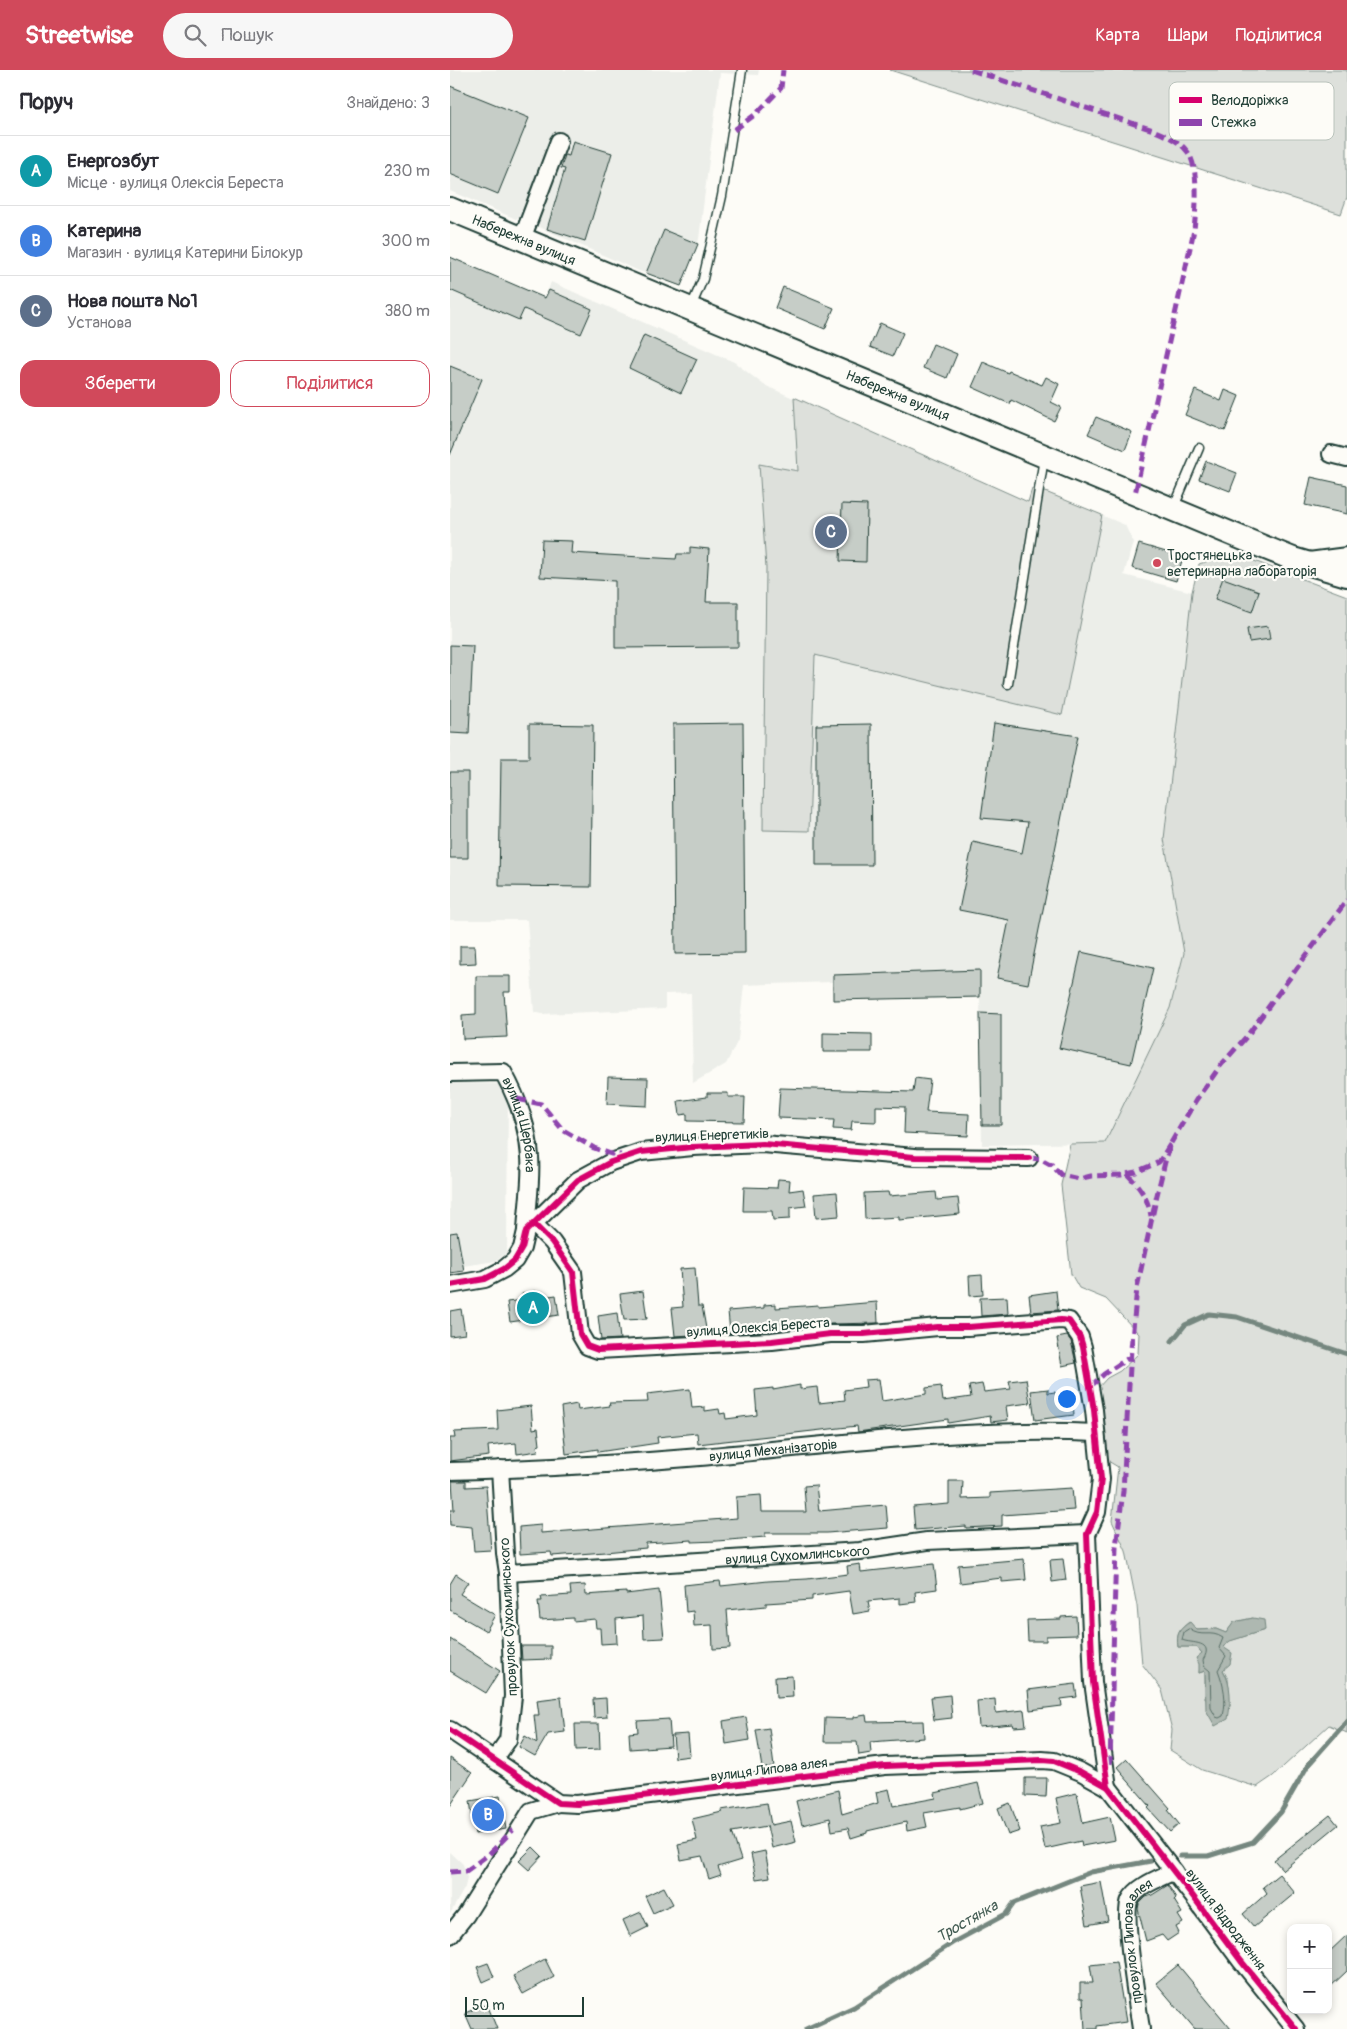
<!DOCTYPE html>
<html lang="uk">
<meta charset="utf-8">
<style>
:root{--surface:#fff;--page:#f7f7f7;--text:#2b2b33;--muted:#7c7c81;--line:#e1e1e2;--accent:#d1495b}
body{margin:0;font-family:Pangolin,sans-serif;background:var(--page);color:var(--text)}
.controls{position:absolute;right:15px;bottom:15px;display:grid;overflow:hidden;border-radius:10px;box-shadow:0 2px 8px #0003}
.controls button{width:45px;height:45px;display:grid;place-items:center;padding:0;border:0;border-bottom:1px solid var(--line);background:var(--surface);color:var(--text);font:25px sans-serif}
.scale{position:absolute;left:15px;bottom:12px;width:119px;box-sizing:border-box;padding-left:5px;border:2px solid #1f3d34;border-top:0;font-size:14px;line-height:18px;white-space:nowrap;color:#1f3d34;-webkit-text-stroke:4px #fdfcf7;paint-order:stroke}
.you{position:absolute;left:616px;top:1328px;width:18px;height:18px;margin:-12px;border:4px solid #fff;border-radius:50%;background:#1a73e8;box-shadow:0 0 0 8px #1a73e833}
.badge{display:grid;place-items:center;width:32px;height:32px;border-radius:50%;background:var(--accent);color:#fff;font-size:16px;font-weight:700}
.pin{position:absolute;translate:-50% -50%;border:2px solid #fff;box-shadow:0 1px 5px #0006}
.list{margin:0;padding:0;list-style:none}
h2{display:flex;justify-content:space-between;align-items:center;height:65px;margin:0;padding:0 20px;font-size:21px}
h2 small{font-size:16px;font-weight:400;color:var(--muted)}
.list li{display:grid;grid-template-columns:32px 1fr auto;gap:15px;align-items:center;box-sizing:border-box;height:70px;padding:0 20px;border-top:1px solid var(--line)}
.list b{display:block;font-size:19px;white-space:nowrap}
.list p{margin:0;font-size:16px;white-space:nowrap;color:var(--muted)}
.list em{font-size:16px;font-style:normal;color:var(--muted)}
.actions{display:flex;gap:10px;padding:15px 20px}
.actions a{flex:1;padding:11px 0;border:1px solid var(--accent);border-radius:15px;text-align:center;font-size:18px;color:var(--accent)}
.actions .main{background:var(--accent);color:#fff}
.icon{flex:none;width:28px;height:28px;fill:none;stroke:currentColor;stroke-width:2;stroke-linecap:round;stroke-linejoin:round}
.map{position:relative;flex:none;width:897px;height:1959px;overflow:hidden}
header{display:flex;align-items:center;gap:30px;box-sizing:border-box;height:70px;padding:0 25px;background:var(--accent);color:#fff}
header strong{font-size:24px}
nav{display:flex;gap:28px;margin-inline-start:auto;font-size:18px}
.search{width:350px;height:45px;background:var(--page);display:flex;align-items:center;gap:12px;box-sizing:border-box;padding:0 18px;border-radius:28px;color:var(--muted);font-size:19px}
main{display:flex}
aside{flex:1;background:var(--surface)}
.map>svg:first-child{display:block}
.built{fill:#eceee9}
.green{fill:#dde0db;stroke:#7e8e88;fill-rule:evenodd}
.water{fill:#aeb8b1;stroke:#75877f}
.lines{fill:none;stroke-linecap:round;stroke-linejoin:round}
.shore{stroke:#586e66;stroke-width:1}
.stream{stroke:#75877f;stroke-width:5}
.building{fill:#c6cdc7;stroke:#1f3d34}
.lane-casing{stroke:#1f3d34;stroke-width:11}
.street-casing{stroke:#1f3d34;stroke-width:20}
.secondary-casing{stroke:#1f3d34;stroke-width:26}
.lane{stroke:#fdfcf7;stroke-width:8}
.street{stroke:#fdfcf7;stroke-width:16}
.secondary{stroke:#fdfcf7;stroke-width:22}
.quiet{stroke:#8e44ad;stroke-width:5;stroke-dasharray:10 5;stroke-linecap:butt}
.cycleway-casing{stroke:#fdfcf7;stroke-width:9}
.cycleway{stroke:#d6006c;stroke-width:6}
.poi-dot{fill:#d1495b;stroke:#fdfcf7;stroke-width:2}
.labels{text-anchor:middle;stroke-width:4.5;stroke-linejoin:round;paint-order:stroke}
.street-label{font-size:14px;fill:#1f3d34;stroke:#fdfcf7}
.poi-label{font-size:14px;fill:#1f3d34;stroke:#fdfcf7;text-anchor:start}
.water-label{font-size:15px;font-style:italic;fill:#435c53;stroke:#fdfcf7}
.key{fill:#fdfcf7;stroke:#bac3bc;stroke-width:1}
.key-label{font-size:14px;fill:#1f3d34}
</style>
<header>
<strong>Streetwise</strong>
<div class="search"><svg class="icon" aria-label="search" viewBox="0 0 24 24"><circle cx="10" cy="10" r="6"/><path d="M15 15l6 6"/></svg>Пошук</div>
<nav><a>Карта</a><a>Шари</a><a>Поділитися</a></nav>
</header>
<main>
<aside>
<h2>Поруч<small>Знайдено: 3</small></h2>
<ul class="list">
<li><span class="badge" style="background:#0f9aa8">A</span><div><b>Енергозбут</b><p>Місце · вулиця Олексія Береста</p></div><em>230 m</em></li>
<li><span class="badge" style="background:#3f7fe0">B</span><div><b>Катерина</b><p>Магазин · вулиця Катерини Білокур</p></div><em>300 m</em></li>
<li><span class="badge" style="background:#5c6f8a">C</span><div><b>Нова пошта №1</b><p>Установа</p></div><em>380 m</em></li>
</ul>
<div class="actions"><a class="main">Зберегти</a><a>Поділитися</a></div>
</aside>
<div class="map">
<svg width="897" height="1959" viewBox="0 0 897 1959">
<rect width="100%" height="100%" fill="#fdfcf7"/>
<filter id="ink" filterUnits="userSpaceOnUse"><feTurbulence type="fractalNoise" baseFrequency=".02" numOctaves="2"/><feDisplacementMap in="SourceGraphic" scale="10" xChannelSelector="R" yChannelSelector="G"/><feConvolveMatrix kernelMatrix="1 2 1 2 8 2 1 2 1" color-interpolation-filters="sRGB"/></filter>
<g filter="url(#ink)">
<!-- built -->
<path class="built" d="M0 0H309L308 5 270 3 249 169 231 216 189 201 89 157V148L74 144 66 149 0 121Z
M0 187 95 228 101 212 284 292 314 315 578 432 582 419 598 423 675 455 683 472 674 505 742 522 714 769 734 883 720 938 655 1073 532 1075 530 927 383 930 382 912 294 915 288 970 276 994 243 1013 241 923 215 924V939L92 944 84 942 77 850H0Z
M0 1013 58 1014 57 1182 46 1191 13 1196 0 1203Z
M0 1782 13 1794 17 1808 15 1817 0 1844Z"/>
<!-- green -->
<path class="green" d="M440 0H897V127L891 144Z
M344 327 578 432 582 419 598 423 652 445 612 645 365 585 359 761 313 760 316 498 309 394 348 401Z
M783 483 897 526V1663L879 1655 823 1706 807 1717 752 1700 720 1680 722 1660 712 1620 692 1594 687 1536 676 1481 662 1451 668 1397 658 1391 647 1319 657 1308 670 1301 688 1284 689 1264 656 1229 629 1218 621 1204 611 1115 620 1074 655 1073 720 938 734 883 714 769 742 522 749 494ZM803 1548 815 1560 779 1571 773 1577V1600L778 1609 780 1635 755 1629V1601L749 1603 752 1583 747 1577H728C726 1564 729 1560 739 1552L747 1560 766 1559 776 1563 784 1552Z"/>
<!-- water -->
<path class="water" d="M803 1548 814 1550 815 1560 780 1571 773 1577 782 1583 780 1594 773 1600C782 1616 781 1632 778 1649L765 1656 756 1640 755 1601 749 1603V1594L746 1588 752 1583 747 1577H728C726 1564 729 1559 740 1552L747 1560 766 1559 776 1563 784 1552Z"/>
<g class="lines">
<!-- shore -->
<path class="shore" d="M739 1559C752 1569 760 1559 773 1568L769 1578 776 1586 768 1600C774 1616 777 1629 773 1646L769 1648 766 1647 761 1638 760 1601 754 1596 753 1590C765 1570 741 1574 732 1570L734 1562Z"/>
<!-- stream -->
<path class="stream" d="M722 1271 735 1255 759 1244 787 1247 897 1284
M730 1786H758L803 1772 831 1742 858 1695 897 1651
M356 1959 404 1937 504 1872 556 1844 564 1833 641 1802 701 1791"/>
</g>
<!-- building -->
<path class="building" d="M0 16 79 48 48 124 0 104Z
M123 71 162 83 135 171 97 159 115 99 111 98 115 85 119 86Z
M214 160 248 174 231 216 196 203Z
M0 187 95 228 99 220 142 239 131 264 74 239 69 250 0 220Z
M333 217 384 238 375 259 325 238Z
M430 253 453 263 443 286 420 277Z
M194 265 247 289 231 323 179 298Z
M483 274 507 284 497 308 473 298Z
M533 292 558 303 559 301 592 315 596 307 609 314 601 332 611 337 604 351 561 330 560 334 522 317Z
M0 296 32 309 0 385Z
M745 320 771 331 775 320 789 326 775 361 735 345Z
M646 347 682 362 675 380 638 364Z
M756 391 787 403 780 421 749 409Z
M861 407 897 415V444L855 435Z
M392 434 417 435 416 492 390 491Z
M92 470 122 471 121 483 226 489 227 484H240V477L259 479 256 532H288V577L165 578V511L90 507Z
M689 474 733 487 726 511 682 498Z
M773 508 809 521 802 542 765 529Z
M818 556 820 569 799 572 797 559Z
M0 575 23 576 19 664 0 663Z
M293 653 295 883 225 884 223 654Z
M544 653 628 666 578 914 547 908 559 850 509 840 523 772 572 783 578 752 531 748Z
M79 654 143 655 141 817 49 816 51 688H79Z
M421 654 422 795H366V655Z
M0 702H18V788H0Z
M10 876H25L26 893 10 894Z
M631 882 703 898 681 994 609 978Z
M530 900V927L383 930V905Z
M26 906H60V922H54L57 967 13 969 12 945 26 944Z
M530 943 551 944V1055H532Z
M373 963 422 964V982H373Z
M158 1007 198 1008 197 1036 157 1034Z
M465 1008 480 1010 476 1042 519 1044 518 1066 454 1063 455 1037 426 1036V1052L402 1051 401 1060 383 1059 384 1050 328 1048 330 1018 463 1022Z
M257 1023H278V1027H295L294 1052 237 1051V1044L230 1045 228 1031 257 1027Z
M328 1109 340 1110 339 1121 353 1119 356 1136 340 1138V1149L323 1150 322 1141H293L294 1117 327 1118Z
M387 1122 389 1146 366 1148 364 1124Z
M438 1122 439 1126 486 1122 487 1130 508 1128 510 1144 449 1150V1147L415 1149 414 1123Z
M7 1162 14 1201 0 1203V1163Z
M245 1198 248 1236H252L257 1264 225 1266 222 1238 233 1237 230 1199Z
M532 1205 533 1225 520 1226 519 1206Z
M85 1221 86 1228 106 1225 109 1245 60 1252 57 1232 73 1230 72 1224Z
M193 1221 197 1249 174 1250 170 1224Z
M606 1221 608 1240 581 1242 579 1225Z
M557 1227 558 1244 531 1246 530 1228Z
M427 1232 428 1253 380 1254 332 1259 331 1253 303 1255 304 1262 280 1263 278 1241 314 1238V1235L326 1234V1238L368 1235V1237Z
M11 1239 15 1264 0 1266V1241Z
M167 1243 170 1269 151 1270 148 1246Z
M617 1266 621 1271 626 1293 612 1296 607 1268Z
M429 1309 432 1331 476 1324V1318L491 1316 493 1331 521 1327 519 1316 532 1314 534 1322 561 1319 559 1311 576 1309 580 1333 556 1336 558 1350 541 1352 540 1346 498 1353V1349L408 1362 407 1356 248 1374 247 1363 207 1367 208 1373 148 1382V1379L116 1384 111 1337 127 1334 128 1340 160 1336 159 1333 198 1332 197 1324 240 1319 242 1338 255 1337V1341L269 1339 270 1344 275 1343 276 1349 307 1345 305 1320 323 1318V1320L350 1315V1319L367 1317 369 1333 395 1330 394 1320 416 1317 415 1310Z
M598 1319V1323L605 1322 607 1333 623 1331 624 1345 585 1350 581 1321Z
M81 1336 83 1359 88 1358 90 1375 87 1376 88 1381 67 1384 66 1373 38 1376 39 1386 0 1391V1368H5L4 1362 48 1360 47 1340Z
M2 1411H16V1417L36 1416 41 1480 24 1481 22 1457 0 1455V1440H4Z
M499 1411H513L512 1429 540 1428V1423L622 1418 624 1440 552 1445V1456L516 1458V1456L465 1460 463 1437 499 1434Z
M366 1415 369 1441 436 1435 438 1458 377 1463H315V1467L267 1471 242 1472V1470L196 1473V1478L155 1482 102 1486 101 1482 70 1484 69 1457 91 1455V1463L287 1448 286 1427 311 1425 312 1442H356L354 1416Z
M574 1489 576 1510 552 1512V1508L510 1513 508 1495Z
M613 1489 616 1510 602 1512 600 1490Z
M410 1494 411 1502 484 1494 487 1519 465 1522 466 1532 450 1534V1528L418 1531 420 1541 403 1544 399 1521 362 1526V1530L316 1533V1536L277 1540 280 1578 263 1579 262 1555 244 1556 243 1541 236 1542 234 1515 270 1511 271 1516 318 1511 357 1509 398 1504 397 1496Z
M6 1504 18 1512 10 1524 45 1545 36 1561 0 1540V1514Z
M135 1515 136 1525 176 1522V1524L209 1520 214 1568 194 1569 193 1546 166 1549 167 1573 151 1574 150 1558H146L145 1549 123 1551V1548L90 1550 88 1531H92L91 1527 121 1525 120 1516Z
M626 1546 627 1565 596 1566V1571H578L577 1550 611 1549V1547Z
M0 1569 50 1601 36 1623 0 1601Z
M71 1576H101V1589L72 1590Z
M342 1606 343 1627 326 1628 325 1607Z
M625 1614 627 1627 611 1629 612 1636 580 1640 578 1620Z
M500 1625 502 1648 484 1650 481 1627Z
M111 1627 115 1662 98 1664 85 1686 69 1677 75 1666 87 1673 84 1645H89L87 1630Z
M156 1628 157 1647 144 1648 143 1629Z
M545 1629 546 1643 574 1640 576 1656 564 1657 563 1654 529 1657 527 1631Z
M416 1645 417 1652 473 1651 474 1668 420 1672 421 1683 409 1685 407 1672H374L375 1648 404 1649V1647Z
M296 1647 300 1670 276 1674 273 1651Z
M219 1649 221 1676 180 1679 179 1663 188 1662 187 1651Z
M125 1654H149L150 1679 126 1680Z
M319 1658 324 1697 312 1698 306 1660Z
M238 1664 240 1686 225 1688 223 1665Z
M0 1688 22 1703 0 1736Z
M677 1689 720 1738 718 1740 729 1754 720 1762 698 1738 700 1736 672 1704 673 1703 668 1697Z
M575 1708H597L596 1727 575 1726Z
M528 1713 533 1733 510 1739V1737L474 1743 477 1757 457 1761 456 1752 417 1761V1763L401 1768 398 1758 382 1761 380 1748 352 1755 346 1731 388 1720 392 1744 428 1733 426 1722 439 1719 443 1736 486 1728 485 1723Z
M627 1723 633 1753 660 1747 665 1770 632 1776 631 1771 595 1779 590 1757 611 1753 606 1728Z
M50 1726 56 1759 25 1764 20 1731Z
M317 1733 321 1755 341 1751 346 1772 322 1778 317 1756 282 1762 291 1790 268 1797 271 1805 259 1809 252 1786 231 1790 228 1774 247 1770 242 1749 272 1742 271 1740Z
M560 1733 570 1761 558 1765 548 1738Z
M880 1745 888 1755 833 1800 824 1790Z
M83 1777 92 1786 79 1800 69 1791Z
M315 1781 320 1807 306 1809 301 1784Z
M829 1804 845 1823 804 1857 793 1844 817 1823 813 1817Z
M651 1812 658 1851 637 1855 630 1816Z
M718 1815 726 1828 724 1830 732 1843 728 1845 733 1853 726 1857 729 1863 717 1871 712 1865 696 1871 688 1839 689 1834 696 1827 702 1825Z
M214 1817 223 1834 203 1843 195 1826Z
M191 1842 198 1857 180 1866 173 1850Z
M897 1865V1901L878 1919V1883Z
M95 1889 104 1907 73 1924 63 1906Z
M666 1892 676 1952 647 1956V1959H635L633 1928H630V1913H643L640 1895Z
M38 1893 44 1907 33 1912 27 1897Z
M728 1895 781 1959H745L706 1913Z
M37 1934 47 1959H22L15 1943Z"/>
<g class="lines">
<!-- lane casing -->
<g class="lane-casing">
<path id="lane" d="M241 237 253 209 272 126 292 0
M724 437 749 378
M558 614 594 388"/>
</g>
<!-- street casing -->
<g class="street-casing">
<g id="street">
<path d="M72 169 109 71"/>
<path d="M881 384 897 388"/>
<path d="M859 491 897 486"/>
<path id="s1" d="M0 1003 53 1002C68 1029 78 1056 80 1087 82 1110 77 1138 76 1161"/>
<path d="M84 1154 102 1172 123 1202 130 1264 137 1276 148 1280 322 1271 380 1264H414L488 1257H518L611 1250 619 1251 630 1267 633 1277 644 1340 651 1409 647 1442 637 1464 643 1612 658 1717"/>
<path d="M0 1215 35 1209 54 1199 65 1190 72 1178 76 1161 128 1110 161 1092 191 1082 243 1077 313 1074 465 1087 579 1088"/>
<path id="s2" d="M0 1401C83 1399 167 1394 250 1387 381 1375 514 1357 646 1363"/>
<path id="s3" d="M58 1503 410 1481 477 1471 637 1464"/>
<path d="M0 1660 108 1733 127 1734 435 1696 592 1690 604 1691 631 1702 658 1717 742 1825 791 1891 846 1959"/>
<path d="M44 1690 58 1670 63 1626 58 1503 55 1483 50 1399"/>
<path d="M0 1865 16 1845 81 1741 108 1733"/>
<path id="s4" d="M691 1959C688 1937 672 1844 680 1830 687 1816 710 1808 724 1801"/>
</g>
</g>
<!-- secondary casing -->
<g class="secondary-casing">
<g id="secondary">
<path id="s5" d="M0 139 806 474 843 489 897 505"/>
</g>
</g>
<!-- lane -->
<use href="#lane" class="lane"/>
<!-- street -->
<use href="#street" class="street"/>
<!-- secondary -->
<use href="#secondary" class="secondary"/>
<!-- quiet -->
<path class="quiet" d="M521 0 703 60C714 65 728 70 736 80 750 94 746 140 744 160L685 424
M284 60 306 44 331 18 333 0
M67 1029 91 1034 113 1060 144 1078 161 1084 171 1085
M721 1073 746 1030 771 995 797 966 897 830
M579 1088 591 1089 602 1095 611 1105 629 1109 641 1106 671 1105 686 1102 709 1092 721 1073 715 1092 706 1129 687 1218 681 1279 673 1421 666 1477 660 1694
M677 1104C689 1116 698 1128 701 1146
M640 1317 654 1304 680 1287
M0 1802 16 1801 39 1784 63 1760"/>
<!-- cycleway casing -->
<g class="cycleway-casing">
<path id="cycleway" d="M84 1154 102 1172 123 1202 130 1264 137 1276 148 1280 322 1271 380 1264H414L488 1257H518L611 1250 619 1251 630 1267 633 1277 644 1340 651 1409 647 1442 637 1464 643 1612 658 1717
M0 1215 35 1209 54 1199 65 1190 72 1178 76 1161 128 1110 161 1092 191 1082 243 1077 313 1074 465 1087 579 1088
M0 1660 108 1733 127 1734 435 1696 592 1690 604 1691 631 1702 658 1717 742 1825 791 1891 846 1959"/>
</g>
<!-- cycleway -->
<use href="#cycleway" class="cycleway"/>
</g>
</g>
<!-- markers -->
<circle class="poi-dot" cx="707" cy="493" r="5"/>
<g class="labels">
<!-- street labels -->
<g class="street-label">
<text dy="5" stroke="none"><textPath href="#s5" startOffset="80">Набережна вулиця</textPath></text>
<text dy="5" stroke="none"><textPath href="#s5" startOffset="485">Набережна вулиця</textPath></text>
<text dy="5" stroke="none"><textPath href="#s1" startOffset="109">вулиця Щербака</textPath></text>
<text transform="translate(262 1065) rotate(-2)" y="5">вулиця Енергетиків</text>
<text transform="translate(308 1257) rotate(-4)" y="5">вулиця Олексія Береста</text>
<text dy="5" stroke="none"><textPath href="#s2" startOffset="324">вулиця Механізаторів</textPath></text>
<text dy="5" stroke="none"><textPath href="#s3" startOffset="290">вулиця Сухомлинського</textPath></text>
<text transform="translate(58 1547) rotate(-93)" y="5">провулок Сухомлинського</text>
<text transform="translate(319 1699) rotate(-7)" y="5">вулиця Липова алея</text>
<text transform="translate(776 1849) rotate(53)" y="5">вулиця Відродження</text>
<text dy="5" stroke="none"><textPath href="#s4" startOffset="92">провулок Липова алея</textPath></text>
</g>
<!-- poi labels -->
<g class="poi-label">
<text x="717" y="490">Тростянецька<tspan x="717" dy="16">ветеринарна лабораторія</tspan></text>
</g>
<!-- water labels -->
<g class="water-label">
<text transform="translate(517 1851) rotate(-30)" y="5">Тростянка</text>
</g>
</g>
<!-- legend -->
<rect x="719" y="12" width="165" height="58" rx="8" class="key"/>
<rect x="729" y="27" width="23" height="6" fill="#d6006c"/>
<rect x="729" y="49" width="23" height="7" fill="#8e44ad"/>
<g class="key-label">
<text x="761" y="35">Велодоріжка</text>
<text x="761" y="57">Стежка</text>
</g>
</svg>
<div class="controls">
<button>+</button>
<button>−</button>
</div>
<div class="scale">50 m</div>
<div class="you"></div>
<div class="pin badge" style="left:83px;top:1238px;background:#0f9aa8">A</div>
<div class="pin badge" style="left:38px;top:1745px;background:#3f7fe0">B</div>
<div class="pin badge" style="left:381px;top:462px;background:#5c6f8a">C</div>
</div>
</main>
